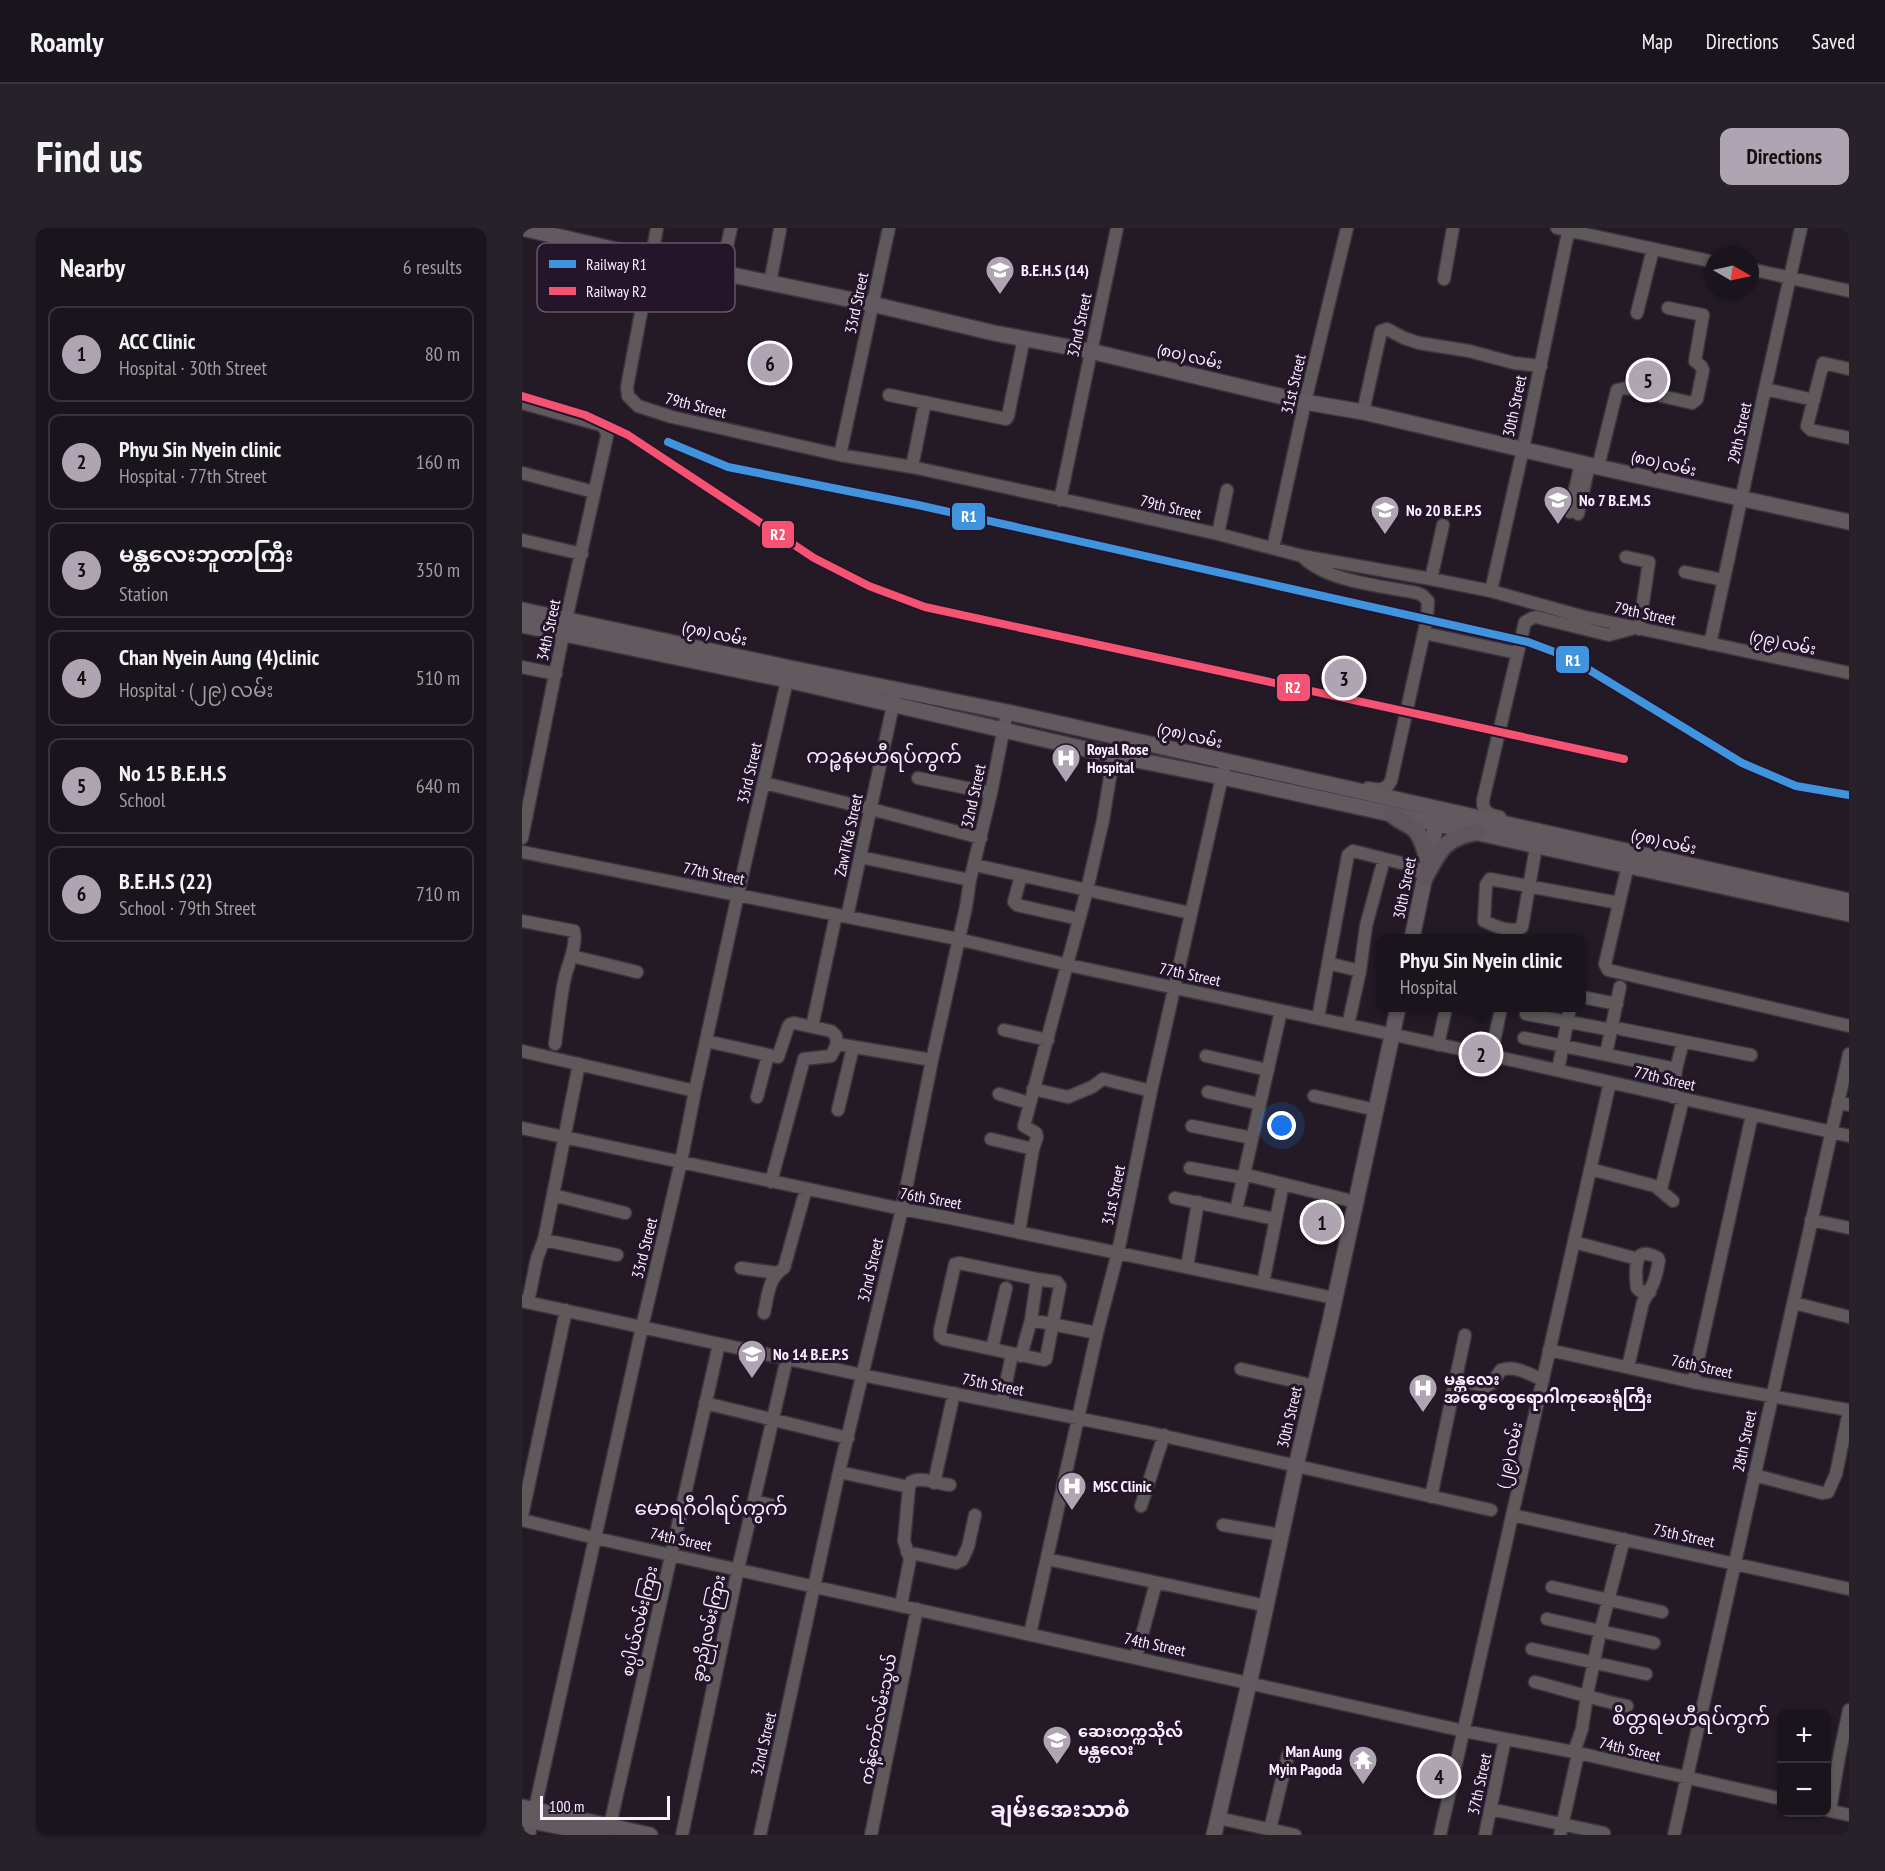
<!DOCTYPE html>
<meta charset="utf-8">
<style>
:root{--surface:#1a141c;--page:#272129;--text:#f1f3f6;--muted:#9f9ea3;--line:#38333b;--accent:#afa4b2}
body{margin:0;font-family:"PT Sans Narrow","Noto Sans Myanmar",sans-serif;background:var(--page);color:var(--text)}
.controls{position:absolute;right:18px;bottom:18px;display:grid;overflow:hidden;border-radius:12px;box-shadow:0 2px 4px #0004}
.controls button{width:54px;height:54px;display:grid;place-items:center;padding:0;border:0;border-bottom:2px solid var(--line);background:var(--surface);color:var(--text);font:30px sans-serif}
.compass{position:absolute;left:1183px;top:18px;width:54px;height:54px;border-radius:50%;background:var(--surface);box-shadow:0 2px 4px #0004;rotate:99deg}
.scale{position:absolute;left:18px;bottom:15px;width:130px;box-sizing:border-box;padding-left:6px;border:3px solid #faeffe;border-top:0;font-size:16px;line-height:21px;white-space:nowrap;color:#faeffe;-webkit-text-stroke:4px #25152b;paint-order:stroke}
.you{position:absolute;left:760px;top:898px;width:21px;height:21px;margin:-15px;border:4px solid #fff;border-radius:50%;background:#1a73e8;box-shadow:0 0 0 9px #1a73e833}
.badge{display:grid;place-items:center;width:39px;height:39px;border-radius:50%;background:var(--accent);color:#111;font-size:20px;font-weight:700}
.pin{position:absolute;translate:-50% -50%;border:3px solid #fff;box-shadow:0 2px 6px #0006}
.popup{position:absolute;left:854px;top:706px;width:210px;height:78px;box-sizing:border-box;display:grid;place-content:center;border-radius:12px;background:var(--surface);filter:drop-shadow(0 2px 4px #0005);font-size:20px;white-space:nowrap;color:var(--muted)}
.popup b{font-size:22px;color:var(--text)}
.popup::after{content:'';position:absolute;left:50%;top:100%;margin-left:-12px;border:12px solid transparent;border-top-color:var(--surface)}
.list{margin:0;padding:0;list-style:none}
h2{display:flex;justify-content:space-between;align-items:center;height:78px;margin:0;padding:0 24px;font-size:26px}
h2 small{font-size:20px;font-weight:400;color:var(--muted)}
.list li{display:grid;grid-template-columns:39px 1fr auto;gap:18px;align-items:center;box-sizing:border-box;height:96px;margin:0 12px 12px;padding:0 12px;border:2px solid var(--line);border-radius:12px}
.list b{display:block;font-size:22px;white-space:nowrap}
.list p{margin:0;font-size:20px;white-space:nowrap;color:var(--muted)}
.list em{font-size:20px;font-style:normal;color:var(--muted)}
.map{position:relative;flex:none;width:1327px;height:1607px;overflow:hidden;border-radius:12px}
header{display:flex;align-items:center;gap:36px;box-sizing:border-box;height:84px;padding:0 30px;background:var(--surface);border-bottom:2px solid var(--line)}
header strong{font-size:28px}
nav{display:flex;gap:33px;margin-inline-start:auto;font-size:21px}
.intro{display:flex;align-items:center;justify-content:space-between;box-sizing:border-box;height:144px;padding:0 36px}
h1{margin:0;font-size:42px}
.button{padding:15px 27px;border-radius:12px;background:var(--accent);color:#111;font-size:21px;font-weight:700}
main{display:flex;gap:36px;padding:0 36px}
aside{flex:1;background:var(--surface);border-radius:12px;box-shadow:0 2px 4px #0004}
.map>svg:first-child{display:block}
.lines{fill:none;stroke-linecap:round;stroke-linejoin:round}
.minor-casing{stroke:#3c343f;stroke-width:15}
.major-casing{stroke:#3c343f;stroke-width:18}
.highway-casing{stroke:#3c343f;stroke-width:20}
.minor{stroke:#5f595c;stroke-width:12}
.major{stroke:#635a5f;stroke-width:15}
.highway{stroke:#5f565d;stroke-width:16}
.rail-1-casing{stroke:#25152b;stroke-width:12}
.rail-2-casing{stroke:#25152b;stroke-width:12}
.rail-1{stroke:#4094de;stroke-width:8}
.rail-2{stroke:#f65372;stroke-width:8}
.labels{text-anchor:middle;stroke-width:6;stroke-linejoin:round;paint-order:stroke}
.poi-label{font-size:16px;font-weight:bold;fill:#faeffe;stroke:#25152b;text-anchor:start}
.street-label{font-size:16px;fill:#faeffe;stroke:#25152b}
.quarter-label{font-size:20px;fill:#faeffe;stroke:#25152b}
.district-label{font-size:22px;font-weight:bold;fill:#faeffe;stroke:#25152b}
.key{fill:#25152b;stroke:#65566a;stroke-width:1.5}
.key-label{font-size:16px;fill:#faeffe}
.line-badge{stroke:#25152b;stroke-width:2}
.badge-label{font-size:16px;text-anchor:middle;font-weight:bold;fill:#fff}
</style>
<header>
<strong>Roamly</strong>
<nav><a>Map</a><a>Directions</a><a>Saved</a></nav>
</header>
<div class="intro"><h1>Find us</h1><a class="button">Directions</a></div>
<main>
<aside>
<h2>Nearby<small>6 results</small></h2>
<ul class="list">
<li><span class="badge">1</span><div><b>ACC Clinic</b><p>Hospital · 30th Street</p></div><em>80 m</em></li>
<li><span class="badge">2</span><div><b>Phyu Sin Nyein clinic</b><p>Hospital · 77th Street</p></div><em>160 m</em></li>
<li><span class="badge">3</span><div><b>မန္တလေးဘူတာကြီး</b><p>Station</p></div><em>350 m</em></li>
<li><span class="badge">4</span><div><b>Chan Nyein Aung (4)clinic</b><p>Hospital · (၂၉) လမ်း</p></div><em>510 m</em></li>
<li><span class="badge">5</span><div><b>No 15 B.E.H.S</b><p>School</p></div><em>640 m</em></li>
<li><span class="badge">6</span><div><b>B.E.H.S (22)</b><p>School · 79th Street</p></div><em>710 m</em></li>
</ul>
</aside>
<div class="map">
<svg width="1327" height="1607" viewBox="0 0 1327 1607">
<rect width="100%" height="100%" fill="#231a26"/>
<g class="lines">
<!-- minor casing -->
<g class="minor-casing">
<path id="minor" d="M135 0 105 159 106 168 116 178 150 189 318 227 390 239 598 284 696 306 780 328 909 351 969 363 1059 388 1327 445
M1035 0 1192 34
M1228 41 1327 63
M199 44 209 0
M922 51 931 0
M43 52 52 12
M248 55 258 2
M1115 85 1131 21
M1327 141 1301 135 1285 198 1289 202 1327 210
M1243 161 1292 172
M367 167 484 191 486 188 502 110
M0 175 79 197 84 202 85 208 44 392 0 610
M841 184 859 103 865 101 882 110 897 115 947 123 992 135 1019 138
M318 227 367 0
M390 239 403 174
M1076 239 1095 162 1104 160 1170 175 1175 171 1181 142 1179 138 1173 133 1181 87 1146 80
M0 245 72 264
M538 272 595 0
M1048 284 1059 235
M1056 286 1067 237
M696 306 705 262
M0 312 60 326
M751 320 783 174 825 0
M1104 329 1127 334 1117 401
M782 330C807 354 861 358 895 365L900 367 906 373 905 391 869 553C864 563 856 562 846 560
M1163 344 1201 352
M909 351 921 297
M969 363 1001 221 1047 0
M902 405 995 425
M1188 416 1243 161 1279 0
M0 439 34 446
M396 550 469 565
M242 555 349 581 459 610
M978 589C968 587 960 584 961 572L1003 394 1010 390 1014 389 1087 407 1109 401
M1014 619 1000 699C991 706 972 698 962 693L964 657 968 651 1097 675
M0 624 436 711 546 737 994 833 1327 908
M338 629 448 652
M453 637 668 685
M1106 637 1083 736 1086 742 1327 798
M499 647 492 674 495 677 557 691
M325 689 373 468
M0 693 52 703C55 720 45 737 42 754 38 774 36 795 33 816
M50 728 115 744
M806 735 838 743
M1060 769 1095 776
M1004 786 1090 802
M796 790 826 627 831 623 891 638 903 649
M826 797 838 743 844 698 862 631
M290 799 314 687
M1099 801 1229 827
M482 802 526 812
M1002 810 1154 841 1151 869
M184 813 256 829 266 799 268 796 272 795 309 803 314 808 315 816 410 832
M916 817 924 780
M0 823 173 863
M1084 826 1098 759
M684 828 746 842
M969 828 979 780
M1154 841 1161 814
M1036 842 1048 780
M511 861 546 869 570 859 581 851 629 863
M686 864 738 876
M477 866 507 875
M792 868 854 882
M235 869 246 827
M1316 873 1327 877
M316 882 331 819
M670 898 730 910
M0 900 380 981 428 990 812 1070
M469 911 511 921
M668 940 722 950
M1068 941 1133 958 1151 973
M723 944 725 947 834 974
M249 954 282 831 309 828 315 816
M1139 961 1161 871
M31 967 103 985
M653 970 753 991
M714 982 759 783
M1289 992 1327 1000
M497 1004 511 921 515 909 514 905 502 898 565 662 581 592 589 543 594 528
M22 1012 95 1027
M1052 1014 1116 1031
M665 1039 676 974
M219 1040 255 1045
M741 1055 761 956
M0 1073 340 1147 629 1205 969 1282
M6 1074 15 1030 22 1012 57 836
M1272 1075 1327 1089
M242 1085C246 1068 246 1050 262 1040L284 961
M509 1092 575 1105
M470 1121 484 1060
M1027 1122 1171 1154 1327 1182
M499 1128 509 1092 515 1051 437 1035 433 1036 418 1102V1108L422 1111 522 1132 524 1131 538 1058 535 1054 515 1051
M1106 1139 1121 1074C1131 1057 1133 1054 1137 1033L1136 1030C1133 1028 1125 1025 1121 1026 1112 1028 1114 1052 1115 1060L1118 1063 1128 1064
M719 1141 793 1158
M933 1152 965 1158 970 1155 979 1142C993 1137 1007 1146 1021 1152
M1171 1154 1230 887
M183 1175 326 1210
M480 1175 490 1126
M317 1244 387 1259
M1232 1247 1300 1265 1306 1264 1314 1246 1327 1183
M412 1255 432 1165
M909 1269 943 1107
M232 1273 257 1279
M619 1278 642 1207
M990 1287 1327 1361
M0 1288 44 1082
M0 1292 73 1310 942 1503 1052 1524 1260 1571
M701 1297 759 1307
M385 1324 434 1335 440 1332 446 1319 453 1287
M525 1331 745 1378
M1030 1359 1140 1384
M379 1377 388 1331 382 1313 387 1259 389 1254C400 1248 416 1256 428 1257
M1025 1391 1132 1415
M508 1406 575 1105 596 1024 629 863 702 540
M1010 1421 1124 1446
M614 1429 634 1355
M1013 1454C1044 1462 1074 1472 1105 1478
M1052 1524 1060 1501 1065 1467 1078 1404 1102 1311
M968 1581 1082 1605
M1304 1582 1327 1587
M1308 1582 1317 1529 1327 1482
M696 1590 773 1607
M748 1601 766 1527
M86 1606 197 1116
M7 1607 120 1099 159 934 173 863 216 666 267 444
M160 1607 216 1341 265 1130
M238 1607 317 1244 380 981 410 832 444 679 448 652 469 565 485 484
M349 1607 395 1381
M918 1607 1088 854
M963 1607 983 1511
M1038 1607 1056 1526
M1152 1607 1327 826"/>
</g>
<!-- major casing -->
<g class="major-casing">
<path id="major" d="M0 0 128 30 350 76 472 105 568 123 783 174 841 184 1076 239 1327 294
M0 382 268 440 485 484 1327 673
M0 397 265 452 594 528 700 549 1327 686
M890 710 916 587
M0 1579 128 1607
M0 1591 79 1607
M692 1607 734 1425 774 1238 808 1093 876 780"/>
</g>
<!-- highway casing -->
<g class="highway-casing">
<path id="highway" d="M870 586C876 593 884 594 891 600 900 606 902 621 906 631
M903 649C918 621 922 610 955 604"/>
</g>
<!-- minor -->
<use href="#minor" class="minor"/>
<!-- major -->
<use href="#major" class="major"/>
<!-- highway -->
<use href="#highway" class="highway"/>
<!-- rail-1 casing -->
<g class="rail-1-casing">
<path id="rail-1" d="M146 214 206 239 396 277 1006 414 1046 429 1220 535 1274 558 1327 567"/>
</g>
<!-- rail-2 casing -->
<g class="rail-2-casing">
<path id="rail-2" d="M0 168 63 187 106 207 292 330 347 358 403 379 1102 531"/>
</g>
<!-- rail-1 -->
<use href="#rail-1" class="rail-1"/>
<!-- rail-2 -->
<use href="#rail-2" class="rail-2"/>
</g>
<!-- icons -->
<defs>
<g id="school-pin" transform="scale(1.5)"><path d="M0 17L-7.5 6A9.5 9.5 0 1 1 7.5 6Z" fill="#afa4b2" stroke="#25152b"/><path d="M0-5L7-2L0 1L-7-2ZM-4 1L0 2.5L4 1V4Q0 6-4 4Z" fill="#fff"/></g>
<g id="hospital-pin" transform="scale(1.5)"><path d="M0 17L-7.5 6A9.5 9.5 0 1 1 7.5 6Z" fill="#afa4b2" stroke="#25152b"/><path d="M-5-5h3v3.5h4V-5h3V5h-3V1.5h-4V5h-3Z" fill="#fff"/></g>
<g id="university-pin" transform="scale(1.5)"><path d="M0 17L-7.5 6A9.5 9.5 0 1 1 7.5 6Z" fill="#afa4b2" stroke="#25152b"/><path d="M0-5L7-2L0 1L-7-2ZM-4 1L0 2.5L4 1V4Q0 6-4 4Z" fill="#fff"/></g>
<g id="temple-pin" transform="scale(1.5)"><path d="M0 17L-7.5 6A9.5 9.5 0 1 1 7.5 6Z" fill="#afa4b2" stroke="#25152b"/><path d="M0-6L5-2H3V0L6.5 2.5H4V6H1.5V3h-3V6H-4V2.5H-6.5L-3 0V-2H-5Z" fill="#fff"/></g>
</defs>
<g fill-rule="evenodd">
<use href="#school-pin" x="478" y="42"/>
<use href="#school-pin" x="1036" y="272"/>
<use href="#school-pin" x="863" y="282"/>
<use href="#hospital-pin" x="544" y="530"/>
<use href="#school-pin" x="230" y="1126"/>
<use href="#hospital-pin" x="901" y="1160"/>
<use href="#hospital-pin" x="550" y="1258"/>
<use href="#university-pin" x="535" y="1512"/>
<use href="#temple-pin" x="841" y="1532"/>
</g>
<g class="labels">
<!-- poi labels -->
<g class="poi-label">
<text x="499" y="48">B.E.H.S (14)</text>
<text x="1057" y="278">No 7 B.E.M.S</text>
<text x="884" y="288">No 20 B.E.P.S</text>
<text x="565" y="527">Royal Rose<tspan x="565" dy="18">Hospital</tspan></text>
<text x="251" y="1132">No 14 B.E.P.S</text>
<text x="922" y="1157">မန္တလေး<tspan x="922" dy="18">အထွေထွေရောဂါကုဆေးရုံကြီး</tspan></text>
<text x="571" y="1264">MSC Clinic</text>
<text x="556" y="1509">ဆေးတက္ကသိုလ်<tspan x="556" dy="18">မန္တလေး</tspan></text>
<text x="820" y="1529" text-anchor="end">Man Aung<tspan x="820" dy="18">Myin Pagoda</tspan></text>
</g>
<!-- street labels -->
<g class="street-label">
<text transform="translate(334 75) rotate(-78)" y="6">33rd Street</text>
<text transform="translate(557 97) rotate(-78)" y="6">32nd Street</text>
<text transform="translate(668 128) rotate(13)" y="6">(၈၀) လမ်း</text>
<text transform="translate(771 156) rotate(-77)" y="6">31st Street</text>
<text transform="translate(174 177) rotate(14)" y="6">79th Street</text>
<text transform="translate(992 178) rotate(-78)" y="6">30th Street</text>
<text transform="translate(1217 205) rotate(-78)" y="6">29th Street</text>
<text transform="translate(1142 235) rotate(13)" y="6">(၈၀) လမ်း</text>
<text transform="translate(649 279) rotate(13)" y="6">79th Street</text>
<text transform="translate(1123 385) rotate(12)" y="6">79th Street</text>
<text transform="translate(26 402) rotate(-78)" y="6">34th Street</text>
<text transform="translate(193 405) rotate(12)" y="6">(၇၈) လမ်း</text>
<text transform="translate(1261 414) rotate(12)" y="6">(၇၉) လမ်း</text>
<text transform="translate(668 507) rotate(13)" y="6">(၇၈) လမ်း</text>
<text transform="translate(227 545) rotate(-77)" y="6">33rd Street</text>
<text transform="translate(451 568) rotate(-78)" y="6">32nd Street</text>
<text transform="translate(326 607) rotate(-78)" y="6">ZawTiKa Street</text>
<text transform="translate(1142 613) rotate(13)" y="6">(၇၈) လမ်း</text>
<text transform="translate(192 645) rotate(11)" y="6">77th Street</text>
<text transform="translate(882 660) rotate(-79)" y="6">30th Street</text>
<text transform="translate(668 746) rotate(12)" y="6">77th Street</text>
<text transform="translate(1143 850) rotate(13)" y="6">77th Street</text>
<text transform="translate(591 967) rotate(-78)" y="6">31st Street</text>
<text transform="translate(409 970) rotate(10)" y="6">76th Street</text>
<text transform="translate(122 1020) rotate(-76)" y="6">33rd Street</text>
<text transform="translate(348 1042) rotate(-77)" y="6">32nd Street</text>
<text transform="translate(1180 1138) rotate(12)" y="6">76th Street</text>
<text transform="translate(471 1156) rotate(11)" y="6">75th Street</text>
<text transform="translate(767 1189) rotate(-77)" y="6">30th Street</text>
<text transform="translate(1222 1213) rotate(-78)" y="6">28th Street</text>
<text transform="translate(987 1227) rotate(-77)" y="6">(၂၉) လမ်း</text>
<text transform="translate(1162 1307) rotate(12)" y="6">75th Street</text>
<text transform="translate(159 1311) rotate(12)" y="6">74th Street</text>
<text transform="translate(117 1393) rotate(-77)" y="6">စပ္ပါယ်လမ်းကြား</text>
<text transform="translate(186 1400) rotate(-78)" y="6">ခွာညိုလမ်းကြား</text>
<text transform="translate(633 1416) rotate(12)" y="6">74th Street</text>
<text transform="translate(356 1491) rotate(-79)" y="6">ကန့်ကော်လမ်းသွယ်</text>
<text transform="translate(241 1516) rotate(-77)" y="6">32nd Street</text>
<text transform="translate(1108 1521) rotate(13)" y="6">74th Street</text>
<text transform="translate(957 1556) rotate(-78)" y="6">37th Street</text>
</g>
<!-- quarter labels -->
<g class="quarter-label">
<text x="362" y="535">ကဉ္စနမဟီရပ်ကွက်</text>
<text x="189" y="1287">မောရဂီဝါရပ်ကွက်</text>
<text x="1169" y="1497">စိတ္တရမဟီရပ်ကွက်</text>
</g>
<!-- district labels -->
<g class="district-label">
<text x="538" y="1589">ချမ်းအေးသာစံ</text>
</g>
</g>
<!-- legend -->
<rect x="15" y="15" width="198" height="69" rx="9" class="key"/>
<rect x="27" y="32" width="27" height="8" fill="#4094de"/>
<rect x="27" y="59" width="27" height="8" fill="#f65372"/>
<g class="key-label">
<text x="64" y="42">Railway R1</text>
<text x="64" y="69">Railway R2</text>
</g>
<g class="line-badge">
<rect x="429" y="274" width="35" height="29" rx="6" fill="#4094de"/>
<rect x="239" y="292" width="34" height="29" rx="6" fill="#f65372"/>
<rect x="1033" y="417" width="35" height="29" rx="6" fill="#4094de"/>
<rect x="754" y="445" width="35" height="29" rx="6" fill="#f65372"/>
</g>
<g class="badge-label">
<text x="447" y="294">R1</text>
<text x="256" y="312">R2</text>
<text x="1051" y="438">R1</text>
<text x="771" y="465">R2</text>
</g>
</svg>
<div class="controls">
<button>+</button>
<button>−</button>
</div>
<svg class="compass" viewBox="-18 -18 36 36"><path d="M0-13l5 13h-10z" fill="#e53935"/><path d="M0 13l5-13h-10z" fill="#9f9ea3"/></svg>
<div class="scale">100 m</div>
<div class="you"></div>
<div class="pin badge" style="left:800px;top:994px">1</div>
<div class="pin badge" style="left:959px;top:826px">2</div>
<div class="popup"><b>Phyu Sin Nyein clinic</b>Hospital</div>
<div class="pin badge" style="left:822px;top:450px">3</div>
<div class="pin badge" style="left:917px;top:1548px">4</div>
<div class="pin badge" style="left:1126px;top:152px">5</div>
<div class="pin badge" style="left:248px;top:135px">6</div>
</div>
</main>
